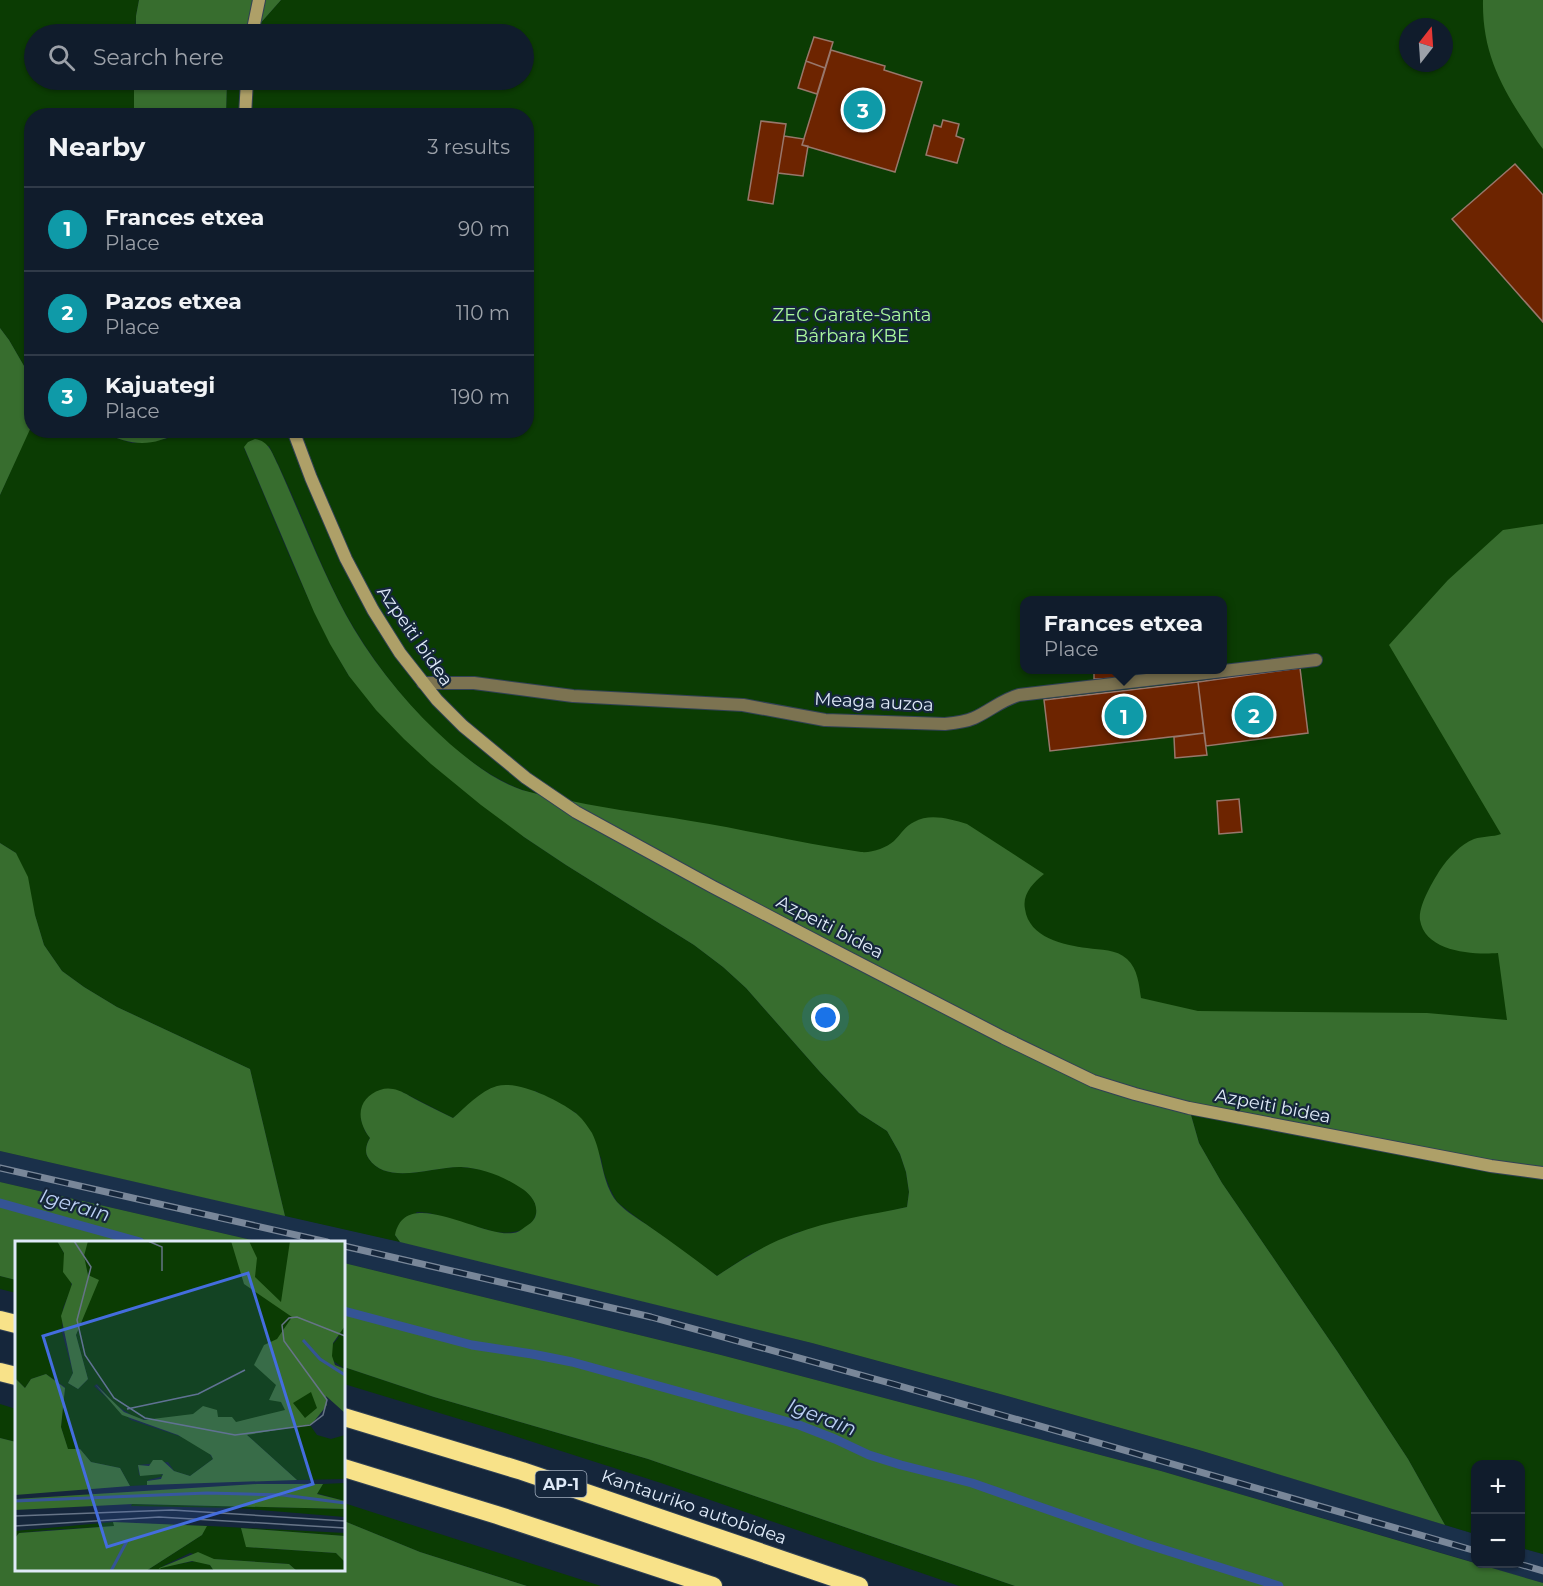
<!DOCTYPE html>
<meta charset="utf-8">
<style>
:root{--surface:#101c2c;--page:#1e2938;--text:#f1f3f6;--muted:#9ca1a9;--line:#303a48;--accent:#20c9fd}
body{margin:0;font-family:Montserrat,sans-serif;background:var(--page);color:var(--text)}
.controls{position:absolute;right:18px;bottom:18px;display:grid;overflow:hidden;border-radius:12px;box-shadow:0 2px 4px #0004}
.controls button{width:54px;height:54px;display:grid;place-items:center;padding:0;border:0;border-bottom:2px solid var(--line);background:var(--surface);color:var(--text);font:30px sans-serif}
.compass{position:absolute;left:1399px;top:18px;width:54px;height:54px;border-radius:50%;background:var(--surface);box-shadow:0 2px 4px #0004;rotate:17deg}
.you{position:absolute;left:826px;top:1018px;width:21px;height:21px;margin:-15px;border:4px solid #fff;border-radius:50%;background:#1a73e8;box-shadow:0 0 0 9px #1a73e833}
.badge{display:grid;place-items:center;width:39px;height:39px;border-radius:50%;background:var(--accent);color:#fff;font-size:20px;font-weight:700}
.pin{position:absolute;translate:-50% -50%;border:3px solid #fff;box-shadow:0 2px 6px #0006}
.popup{position:absolute;left:1020px;top:596px;width:207px;height:78px;box-sizing:border-box;display:grid;place-content:center;border-radius:12px;background:var(--surface);filter:drop-shadow(0 2px 4px #0005);font-size:20px;white-space:nowrap;color:var(--muted)}
.popup b{font-size:22px;color:var(--text)}
.popup::after{content:'';position:absolute;left:50%;top:100%;margin-left:-12px;border:12px solid transparent;border-top-color:var(--surface)}
.list{margin:0;padding:0;list-style:none}
h2{display:flex;justify-content:space-between;align-items:center;height:78px;margin:0;padding:0 24px;font-size:26px}
h2 small{font-size:20px;font-weight:400;color:var(--muted)}
.list li{display:grid;grid-template-columns:39px 1fr auto;gap:18px;align-items:center;box-sizing:border-box;height:84px;padding:0 24px;border-top:2px solid var(--line)}
.list b{display:block;font-size:22px;white-space:nowrap}
.list p{margin:0;font-size:20px;white-space:nowrap;color:var(--muted)}
.list em{font-size:20px;font-style:normal;color:var(--muted)}
.icon{flex:none;width:33px;height:33px;fill:none;stroke:currentColor;stroke-width:2;stroke-linecap:round;stroke-linejoin:round}
.map{position:relative;flex:none;width:1543px;height:1586px;overflow:hidden}
.search{position:absolute;background:var(--surface);box-shadow:0 2px 4px #0004;left:24px;top:24px;width:510px;height:66px;display:flex;align-items:center;gap:15px;box-sizing:border-box;padding:0 21px;border-radius:33px;color:var(--muted);font-size:22px}
.panel{position:absolute;background:var(--surface);box-shadow:0 2px 4px #0004;left:24px;top:108px;width:510px;height:330px;border-radius:24px}
.map>svg:first-child{display:block}
.built{fill:#1a304a}
.green{fill:#0b3c03;fill-rule:evenodd}
.forest{fill:#376d2e}
.lines{fill:none;stroke-linecap:round;stroke-linejoin:round}
.stream{stroke:#355495;stroke-width:9}
.building{fill:#6d2400;stroke:#98776b;stroke-width:1.5}
.service-casing{stroke:#314155;stroke-width:14}
.secondary-casing{stroke:#314155;stroke-width:14}
.motorway-casing{stroke:#314155;stroke-width:20}
.service{stroke:#7c7351;stroke-width:12}
.secondary{stroke:#aea068;stroke-width:12}
.motorway{stroke:#f8e289;stroke-width:18}
.rail-casing{stroke:#798799;stroke-width:7}
.rail{stroke:#15263b;stroke-width:4.5;stroke-dasharray:14;stroke-linecap:butt}
.labels{text-anchor:middle;stroke-width:4.5;stroke-linejoin:round;paint-order:stroke}
.shield{fill:#15263b;stroke:#a2afbf;stroke-width:1.5}
.shield-label{font-size:16px;font-weight:bold;fill:#dfeaf8}
.park-label{font-size:18px;fill:#aaf79d;stroke:#15263b}
.street-label{font-size:18px;fill:#dfeaf8;stroke:#15263b}
.water-label{font-size:20px;font-style:italic;fill:#bbcff4;stroke:#15263b}
.inset-river{fill:none;stroke:#355495;stroke-width:3}
.inset-road{fill:none;stroke:#667487;stroke-width:1.5}
.view{fill:#446dde;fill-opacity:0.15;stroke:#446dde;stroke-width:3}
.inset-edge{fill:none;stroke:#dfeaf8;stroke-width:3}
</style>
<div class="map">
<svg width="1543" height="1586" viewBox="0 0 1543 1586">
<rect width="100%" height="100%" fill="#15263b"/>
<!-- built -->
<path class="built" d="M0 1151 428 1248 619 1295 812 1343 1000 1394 1199 1450 1475 1534 1476 1563 1161 1471 721 1355 344 1263V1242H260L0 1182Z
M1521 1548 1543 1554V1583L1476 1564H1520Z"/>
<!-- green -->
<path class="green" d="M0 0H139L136 16 135 34H34V80H134V115L32 116 31 378 9 340 0 328Z
M281 0H1543V1554L1521 1548 1520 1464H1476L1475 1534 1445 1525 1408 1459 1337 1351 1222 1183 1199 1143 1189 1108 595 806C573 803 541 797 520 789 447 760 378 675 342 607 315 555 296 498 269 446L244 448C277 524 306 604 349 676L524 837 566 865 694 945 723 967 746 988 820 1072 859 1113 887 1131 900 1154 906 1172 909 1192 907 1207 796 1233 749 1255 717 1276 632 1214 617 1202 610 1189 604 1173 601 1158 576 1113 535 1091 484 1093 453 1118 402 1092 361 1119 365 1131 370 1138C366 1145 364 1152 369 1159 387 1186 435 1166 460 1167 483 1168 512 1177 528 1193 534 1199 539 1208 535 1217 528 1233 509 1234 495 1232L429 1213 417 1212 395 1235 400 1242 285 1216 250 1069 117 1007 84 987 62 971 44 945 16 853 0 843V495L31 425 32 430 100 431 116 438 132 443 166 439 182 430H526V116L226 115 227 80H524V34H251ZM1408 27H1444V63H1408ZM1025 600H1223V670H1025Z
M0 1276 16 1280V1293L0 1289Z
M344 1367 434 1397 648 1459 1015 1586H959L661 1483 502 1432 344 1384Z
M0 1404 16 1409V1442L0 1438Z
M344 1503 601 1586H527L420 1552 344 1521Z"/>
<!-- forest -->
<path class="forest" d="M139 0H281L251 34H136V16Z
M1483 0H1543V149C1535 139 1529 128 1522 118 1497 80 1482 46 1483 0Z
M134 80H227L226 115H134Z
M0 328 9 340 31 378 32 425 0 495Z
M100 431H182C149 448 133 446 100 431Z
M255 439C269 441 272 453 278 465 303 520 324 578 354 629 380 672 413 711 450 744 471 762 495 781 522 790 532 793 543 795 553 797 598 808 645 813 691 821 748 830 804 844 861 852 872 853 886 848 894 841 901 834 905 826 914 822 930 813 950 819 967 824L1044 874C1033 883 1022 894 1025 909 1029 938 1064 945 1087 948 1101 950 1116 949 1127 959 1138 969 1139 985 1141 998L1198 1011 1427 1013 1507 1020 1498 953C1473 955 1425 952 1420 920 1418 906 1433 881 1440 870 1448 858 1461 844 1474 839 1483 836 1493 837 1501 834L1389 645 1448 580 1503 530 1543 524V1172L1189 1108 1199 1143 1222 1183 1337 1351 1408 1459 1445 1525 1199 1450 1000 1394 812 1343 400 1242 395 1235C405 1184 481 1238 513 1233 517 1233 521 1230 525 1227 530 1224 535 1220 536 1214 538 1202 529 1193 521 1188 503 1176 482 1168 461 1167 435 1166 387 1186 369 1159 364 1152 366 1145 370 1138 363 1129 358 1117 362 1106 366 1095 381 1086 393 1089 400 1090 408 1095 415 1099 427 1105 440 1112 453 1118 466 1107 480 1091 497 1086 518 1080 558 1100 574 1112 581 1116 588 1127 592 1133 603 1155 601 1182 617 1202 626 1212 639 1219 650 1227 673 1243 695 1259 717 1276 742 1259 766 1244 794 1234 830 1220 870 1215 907 1207L909 1192 906 1172 900 1154 887 1131 859 1113 820 1072 746 988 723 967 694 945 566 865 524 837 481 805 431 764 404 739 376 710 349 676 330 644 314 612 244 447 248 442Z
M0 843 16 853 28 877 35 915 44 945 62 971 84 987 117 1007 250 1069 285 1216 0 1151Z
M0 1182 260 1242H16V1280L0 1276Z
M344 1263 721 1355 1161 1471 1543 1583V1586H1015L648 1459 434 1397 344 1367Z
M0 1438 16 1442V1570H344V1521L420 1552 527 1586H0Z"/>
<g class="lines">
<!-- stream -->
<path class="stream" d="M0 1203 140 1242
M344 1311 472 1345 532 1354 572 1362 799 1425 835 1439 869 1455 901 1465 972 1483 1146 1544 1279 1586"/>
</g>
<!-- building -->
<path class="building" d="M814 37 833 42 825 68 806 61Z
M831 50 885 66 884 70 922 82 895 172 802 145Z
M806 61 825 68 817 94 798 88Z
M943 120 959 124 956 136 964 139 957 163 926 155 934 125 941 127Z
M761 121 786 124 773 204 748 200Z
M784 136 804 139 802 145 808 146 803 176 778 173Z
M1515 164 1543 195V322L1452 219Z
M1300 668 1308 733 1206 746 1198 682Z
M1094 670H1125V678L1094 679Z
M1198 682 1204 733 1050 751 1044 700Z
M1204 733 1207 755 1175 758 1174 737Z
M1239 799 1242 832 1219 834 1217 801Z"/>
<g class="lines">
<!-- service casing -->
<g class="service-casing">
<path id="service" d="M423 683H474L573 696 743 705 825 720 945 724C955 723 965 722 974 718 990 711 1001 700 1019 695L1316 660"/>
</g>
<!-- secondary casing -->
<g class="secondary-casing">
<path id="secondary" d="M252 34 259 0
M245 116 247 80
M293 430 311 478 346 559 373 610 400 653 437 700 463 726 526 778 576 812 713 887 851 959 1004 1038 1093 1081 1135 1094 1189 1108 1491 1166 1543 1173"/>
</g>
<!-- motorway casing -->
<g class="motorway-casing">
<path id="motorway" d="M0 1320 16 1324
M0 1372 16 1376
M344 1417 522 1471 859 1586
M344 1468 497 1515 713 1586"/>
</g>
<!-- service -->
<use href="#service" class="service"/>
<!-- secondary -->
<use href="#secondary" class="secondary"/>
<!-- motorway -->
<use href="#motorway" class="motorway"/>
<!-- rail casing -->
<g class="rail-casing">
<path id="rail" d="M0 1168 327 1242
M344 1246 651 1317 893 1384 1476 1551
M1519 1564 1543 1571"/>
</g>
<!-- rail -->
<use href="#rail" class="rail"/>
</g>
<g class="labels">
<!-- shield labels -->
<rect class="shield" x="535.5" y="1471" width="51" height="26" rx="4.5"/>
<g class="shield-label">
<text x="561" y="1490">AP-1</text>
</g>
<!-- park labels -->
<g class="park-label">
<text x="852" y="321">ZEC Garate-Santa<tspan x="852" dy="21">Bárbara KBE</tspan></text>
</g>
<!-- street labels -->
<g class="street-label">
<text transform="translate(415 636) rotate(55)" y="6">Azpeiti bidea</text>
<text transform="translate(874 702) rotate(3)" y="6">Meaga auzoa</text>
<text transform="translate(830 927) rotate(27)" y="6">Azpeiti bidea</text>
<text transform="translate(1273 1106) rotate(11)" y="6">Azpeiti bidea</text>
<text transform="translate(694 1507) rotate(19)" y="6">Kantauriko autobidea</text>
</g>
<!-- water labels -->
<g class="water-label">
<text transform="translate(75 1205) rotate(16)" y="7">Igerain</text>
<text transform="translate(822 1417) rotate(21)" y="7">Igerain</text>
</g>
</g>
<!-- overview -->
<g transform="translate(15 1241)">
<rect width="330" height="330" fill="#15263b"/>
<path d="M0 0H42L49 12 57 46 48 67 47 91 58 132 53 142 63 148 73 138 61 94 68 77 73 34 64 0H330V128L317 119V104L324 96 287 76 310 155 295 184 302 194 316 198 330 194V238L282 239 231 193 121 177 101 164 82 143 79 145 116 179 167 196 192 209 198 218 175 235 159 230 153 221 123 224 124 234 143 231 149 235 133 239 132 244 115 245 105 227 76 221 65 208 53 209 46 186 50 146 31 133 16 138 10 147 0 137ZM330 242V260L301 252 308 243ZM117 263 330 268V276L222 267 116 265ZM98 281 100 285 33 289 4 292 0 297V290ZM118 281 330 292V295L226 287 232 306 321 312 328 318 330 330H282L274 323 198 318 175 312 146 326 181 320 195 324 199 330H131L187 294 191 285Z" fill="#0b3c03"/>
<path d="M42 0H73L69 15 73 34 84 39 61 94 73 138 63 148 53 142 58 132 46 75 57 43 48 31 49 12ZM216 0H234L242 17 240 36 266 61 275 0H330V85L318 102 317 115 320 124 330 128V172L311 155 312 164 297 183 232 194 282 239 132 244V240L146 238 148 233 125 235 123 224 134 225 138 219H147L159 230 175 235 198 218 196 214 163 194 107 174 80 143 109 171 129 179 178 173 188 165 202 169 203 176H217L221 181 270 169 266 161 254 159 261 144 239 124 249 104 262 98 277 76 229 43ZM296 151 302 167 290 177 278 162ZM31 133 50 147 46 186 53 208H65L76 221 105 227 115 245 0 254V137L10 147 16 138ZM242 243H308L302 253 330 260V268L118 263 0 269V258ZM98 281 192 285 187 294 131 330H0V297L4 292 99 285ZM226 287 330 295V321L321 312 231 306ZM183 311 199 318 274 323 282 330H199L195 324 177 320 142 328Z" fill="#376d2e" fill-rule="evenodd"/>
<path class="inset-river" d="M288 99 305 118 330 134M0 260 192 252 268 254 330 262M96 330 112 300"/>
<path class="inset-road" d="M59 0 76 26 62 79 70 114 99 157 130 177 220 194 295 184 308 174 312 159 269 100 267 84 274 77 282 76 330 95M133 0 147 6V30M112 168 183 153 230 129M0 275 157 269 330 280M0 285 144 276 330 287"/>
<path class="view" d="M233 32 298 243 92 306 28 95Z"/>
<rect width="330" height="330" class="inset-edge"/>
</g>
</svg>
<div class="controls">
<button>+</button>
<button>−</button>
</div>
<svg class="compass" viewBox="-18 -18 36 36"><path d="M0-13l5 13h-10z" fill="#e53935"/><path d="M0 13l5-13h-10z" fill="#9ca1a9"/></svg>
<div class="you"></div>
<div class="pin badge" style="left:1124px;top:716px;background:#0f9aa8">1</div>
<div class="popup"><b>Frances etxea</b>Place</div>
<div class="pin badge" style="left:1254px;top:715px;background:#0f9aa8">2</div>
<div class="pin badge" style="left:863px;top:110px;background:#0f9aa8">3</div>
<div class="search"><svg class="icon" aria-label="search" viewBox="0 0 24 24"><circle cx="10" cy="10" r="6"/><path d="M15 15l6 6"/></svg>Search here</div>
<section class="panel">
<h2>Nearby<small>3 results</small></h2>
<ul class="list">
<li><span class="badge" style="background:#0f9aa8">1</span><div><b>Frances etxea</b><p>Place</p></div><em>90 m</em></li>
<li><span class="badge" style="background:#0f9aa8">2</span><div><b>Pazos etxea</b><p>Place</p></div><em>110 m</em></li>
<li><span class="badge" style="background:#0f9aa8">3</span><div><b>Kajuategi</b><p>Place</p></div><em>190 m</em></li>
</ul>
</section>
</div>
